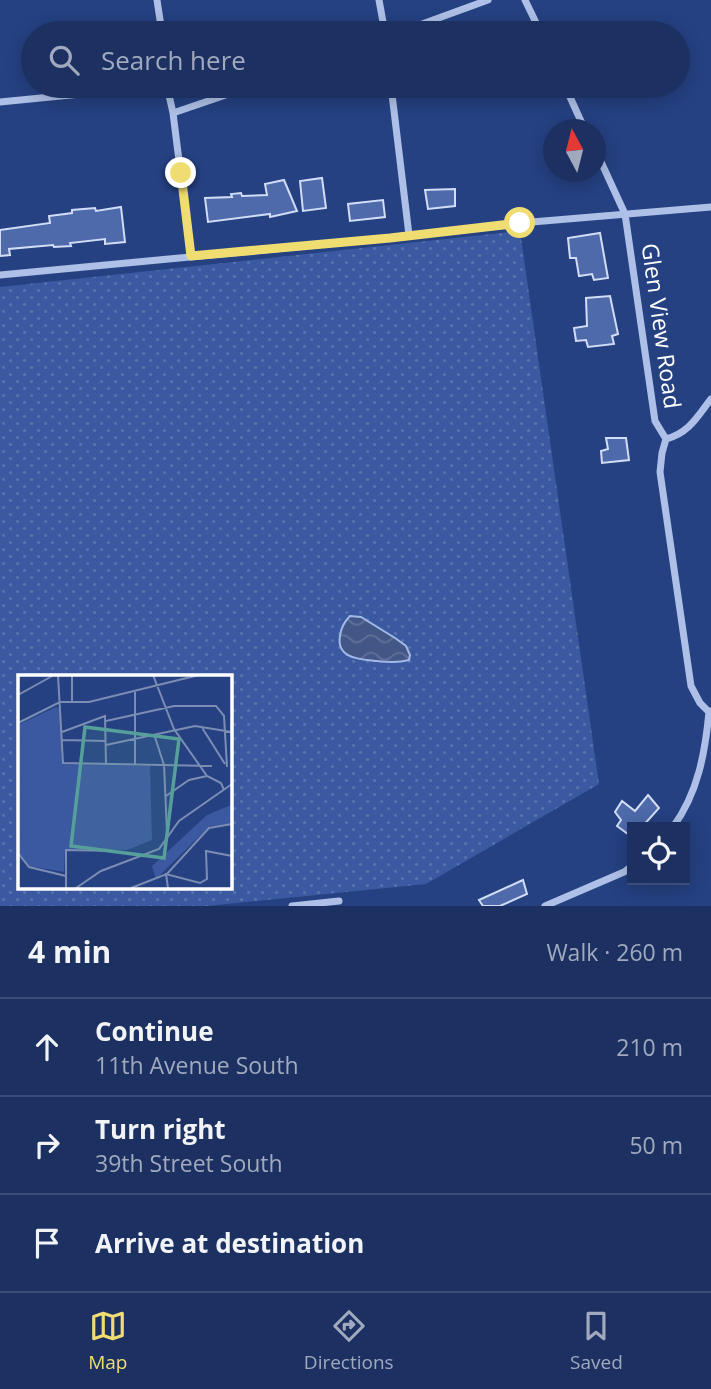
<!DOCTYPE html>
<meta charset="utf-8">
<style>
:root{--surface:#1c3162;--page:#293d6b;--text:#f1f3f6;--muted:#a0a9be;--line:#3a4c77;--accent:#f0dd72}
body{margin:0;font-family:"Open Sans",sans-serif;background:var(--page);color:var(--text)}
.controls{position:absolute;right:21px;bottom:21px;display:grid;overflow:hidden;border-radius:0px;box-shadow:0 4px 18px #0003}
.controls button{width:63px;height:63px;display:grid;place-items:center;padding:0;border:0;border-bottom:2px solid var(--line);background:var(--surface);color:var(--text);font:35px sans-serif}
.compass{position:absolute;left:543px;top:119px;width:63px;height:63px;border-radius:50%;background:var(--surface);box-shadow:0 4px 18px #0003;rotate:353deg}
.stop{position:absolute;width:21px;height:21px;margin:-16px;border:5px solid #f0dd72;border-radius:50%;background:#fff}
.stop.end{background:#f0dd72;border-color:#fff;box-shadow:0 2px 7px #0008}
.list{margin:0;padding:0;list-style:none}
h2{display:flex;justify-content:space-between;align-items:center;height:91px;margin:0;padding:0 28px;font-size:30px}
h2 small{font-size:23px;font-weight:400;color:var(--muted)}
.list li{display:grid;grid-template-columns:46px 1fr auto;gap:21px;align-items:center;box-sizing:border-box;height:98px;padding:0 28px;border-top:2px solid var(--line)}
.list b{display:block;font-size:26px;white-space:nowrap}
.list p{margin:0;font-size:23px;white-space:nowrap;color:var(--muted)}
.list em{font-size:23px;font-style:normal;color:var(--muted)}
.icon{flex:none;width:38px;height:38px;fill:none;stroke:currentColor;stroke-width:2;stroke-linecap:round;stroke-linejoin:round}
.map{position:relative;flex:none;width:711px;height:906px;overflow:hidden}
.search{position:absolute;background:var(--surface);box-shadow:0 4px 18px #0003;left:21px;right:21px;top:21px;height:77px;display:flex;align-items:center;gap:18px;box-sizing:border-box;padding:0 24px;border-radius:38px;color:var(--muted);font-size:26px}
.sheet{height:385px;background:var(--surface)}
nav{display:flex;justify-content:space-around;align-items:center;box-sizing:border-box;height:98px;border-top:2px solid var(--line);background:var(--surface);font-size:19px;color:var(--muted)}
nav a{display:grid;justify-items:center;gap:4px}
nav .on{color:var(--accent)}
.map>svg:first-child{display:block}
.grass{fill:url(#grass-dots);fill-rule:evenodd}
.water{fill:url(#water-waves);stroke:#a2b9e8;stroke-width:2}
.building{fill:#4e6aab;stroke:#d1ddf6;stroke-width:2}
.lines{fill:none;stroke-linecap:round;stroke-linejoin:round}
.street{stroke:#aec0e7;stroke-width:7}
.route{stroke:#f0dd72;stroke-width:9}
.labels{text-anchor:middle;stroke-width:6;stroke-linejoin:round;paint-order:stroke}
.street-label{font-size:23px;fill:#fff;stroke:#254182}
.inset-road{fill:none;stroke:#7c8db4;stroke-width:2}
.view{fill:#579f9a;fill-opacity:0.15;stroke:#579f9a;stroke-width:3.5}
.inset-edge{fill:none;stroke:#fff;stroke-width:3.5}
</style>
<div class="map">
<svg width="711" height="906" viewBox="0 0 711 906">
<defs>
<pattern id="grass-dots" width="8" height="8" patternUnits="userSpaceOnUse" patternTransform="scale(1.75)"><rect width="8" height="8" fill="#3a59a0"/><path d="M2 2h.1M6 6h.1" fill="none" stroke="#5872ae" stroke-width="1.8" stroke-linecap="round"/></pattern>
<pattern id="water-waves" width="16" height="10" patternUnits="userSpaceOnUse" patternTransform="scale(1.75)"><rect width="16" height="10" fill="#435787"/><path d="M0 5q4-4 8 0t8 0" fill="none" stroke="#5f7099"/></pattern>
</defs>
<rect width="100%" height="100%" fill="#254182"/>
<!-- grass -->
<path class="grass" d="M520 231 599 784 426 884 207 906H0V287ZM19 677H229V887H19Z"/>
<!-- water -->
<path class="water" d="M350 616 361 617 395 638 406 646 410 655 409 660C397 663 387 662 375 661 359 659 336 658 340 636 341 628 344 622 350 616Z"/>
<!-- building -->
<path class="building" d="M322 178 326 208 303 211 300 181Z
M284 180 297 211 270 217V214L208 222 205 198 232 197 231 194 241 193 242 196 267 195 265 184Z
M455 189V206L428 209 425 190Z
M383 200 385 217 350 221 348 204Z
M121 207 125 242 105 244V239L70 243 71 246 54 247 53 245 9 249 10 255 0 256V230L50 223 49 216 72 213V210L95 208 96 211Z
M600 233 608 278 594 280 592 274 579 276 576 258H570L568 238Z
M610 296 618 334 612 336 614 344 588 347 586 340 576 341 574 328 587 326 586 298Z
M606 438H626L629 460 602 463 601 451 608 449Z
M648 795 659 808 642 827H632V837L617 826 621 820 615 812 622 801 635 811Z
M523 880 527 894 500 906H483L479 900Z"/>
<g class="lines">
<!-- street -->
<path class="street" d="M157 0 162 33
M379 0 385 33
M525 0 541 33
M388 33 403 31 488 0
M167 86 173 113 191 256
M391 86 409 235
M565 86 585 130
M0 102 162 86
M173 113 252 86
M596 151 625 214 655 421 666 439 662 453 660 472 691 686 700 703 709 712
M0 275 390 238 520 223 711 207
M666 439C689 433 697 417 711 399
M673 827C698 793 705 753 709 712L711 711
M292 906 339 901
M545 906 624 872 632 866"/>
</g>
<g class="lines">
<!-- route -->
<path class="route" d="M181 173 191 256 390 238 520 223"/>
</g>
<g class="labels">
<!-- street labels -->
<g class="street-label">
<text transform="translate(661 326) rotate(82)" y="8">Glen View Road</text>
</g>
</g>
<!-- overview -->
<g transform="translate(18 675)">
<rect width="214" height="214" fill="#254182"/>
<path d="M38 32 43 35 44 89 132 91 134 165 109 175 47 174 46 197 11 191 0 177V50ZM213 130V149L192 151 138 204 134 191 189 140Z" fill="#3a59a0"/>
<path class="inset-road" d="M40 0 45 88 194 91M54 0V27M135 0 156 54 189 101 203 108 206 115M117 16V90M0 20 36 0M88 46 156 31H198L206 41 209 92M0 48 42 27H71L181 0M183 51 207 89M44 57 87 41 88 89M136 59 146 90 149 157M44 65 88 66M88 70 177 51 214 57M148 121 171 105 189 101M0 178 11 192 48 201M48 213V175L98 176M58 213 83 196 141 174 161 146 214 109M113 213 149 199 191 153 214 149M150 213 148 199 182 208 189 204 188 176 214 181"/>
<path class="view" d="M67 52 161 64 146 183 53 171Z"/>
<rect width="214" height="214" class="inset-edge"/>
</g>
</svg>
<div class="controls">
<button><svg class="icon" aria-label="locate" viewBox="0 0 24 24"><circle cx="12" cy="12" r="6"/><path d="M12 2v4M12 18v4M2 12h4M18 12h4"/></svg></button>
</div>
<svg class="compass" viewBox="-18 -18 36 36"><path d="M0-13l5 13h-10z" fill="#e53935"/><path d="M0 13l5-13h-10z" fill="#a0a9be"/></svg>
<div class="stop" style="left:520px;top:223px"></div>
<div class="stop end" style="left:181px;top:173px"></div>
<div class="search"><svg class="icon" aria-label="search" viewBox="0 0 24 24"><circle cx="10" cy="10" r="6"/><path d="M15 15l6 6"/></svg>Search here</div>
</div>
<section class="sheet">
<h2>4 min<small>Walk · 260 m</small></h2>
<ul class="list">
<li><svg class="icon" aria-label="ahead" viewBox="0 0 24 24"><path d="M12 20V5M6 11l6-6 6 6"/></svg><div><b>Continue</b><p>11th Avenue South</p></div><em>210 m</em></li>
<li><svg class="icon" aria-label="right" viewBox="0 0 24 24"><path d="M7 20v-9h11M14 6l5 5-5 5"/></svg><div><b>Turn right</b><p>39th Street South</p></div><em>50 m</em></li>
<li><svg class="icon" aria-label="arrive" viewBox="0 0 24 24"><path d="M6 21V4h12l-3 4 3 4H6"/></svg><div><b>Arrive at destination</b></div></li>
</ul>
</section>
<nav>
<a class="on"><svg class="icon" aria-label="map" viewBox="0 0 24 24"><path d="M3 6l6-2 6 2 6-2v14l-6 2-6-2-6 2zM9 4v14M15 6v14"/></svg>Map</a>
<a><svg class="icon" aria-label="directions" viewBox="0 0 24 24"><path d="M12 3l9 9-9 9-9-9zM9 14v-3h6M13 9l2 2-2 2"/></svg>Directions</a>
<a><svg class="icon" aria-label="saved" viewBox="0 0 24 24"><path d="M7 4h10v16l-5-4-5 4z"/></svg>Saved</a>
</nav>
